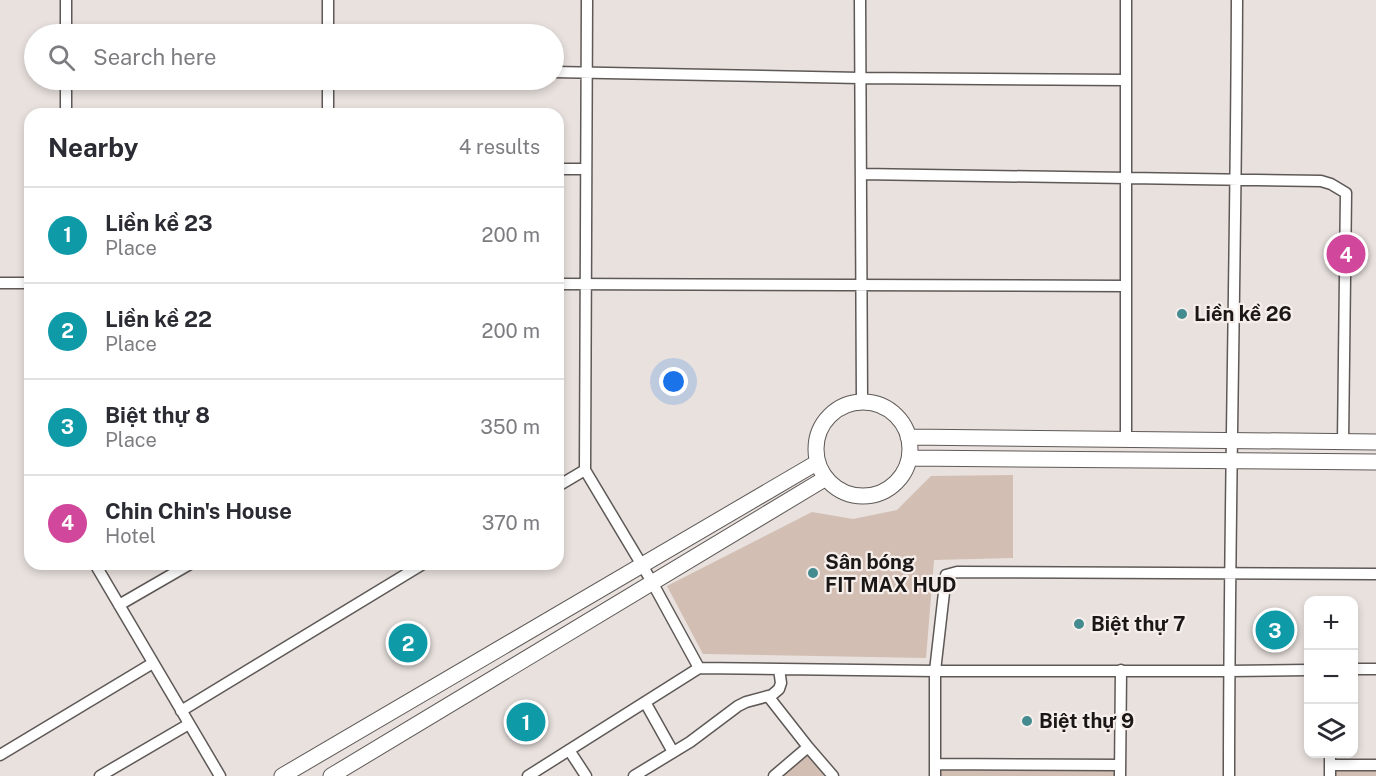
<!DOCTYPE html>
<meta charset="utf-8">
<style>
:root{--surface:#fff;--page:#f7f7f7;--text:#2b2b33;--muted:#7c7c81;--line:#e1e1e2;--accent:#448b90}
body{margin:0;font-family:"Public Sans",sans-serif;background:var(--page);color:var(--text)}
.controls{position:absolute;right:18px;bottom:18px;display:grid;overflow:hidden;border-radius:12px;box-shadow:0 3px 9px #0003}
.controls button{width:54px;height:54px;display:grid;place-items:center;padding:0;border:0;border-bottom:2px solid var(--line);background:var(--surface);color:var(--text);font:30px sans-serif}
.you{position:absolute;left:674px;top:382px;width:21px;height:21px;margin:-15px;border:4px solid #fff;border-radius:50%;background:#1a73e8;box-shadow:0 0 0 9px #1a73e833}
.badge{display:grid;place-items:center;width:39px;height:39px;border-radius:50%;background:var(--accent);color:#fff;font-size:20px;font-weight:700}
.pin{position:absolute;translate:-50% -50%;border:3px solid #fff;box-shadow:0 2px 6px #0006}
.list{margin:0;padding:0;list-style:none}
h2{display:flex;justify-content:space-between;align-items:center;height:78px;margin:0;padding:0 24px;font-size:26px}
h2 small{font-size:20px;font-weight:400;color:var(--muted)}
.list li{display:grid;grid-template-columns:39px 1fr auto;gap:18px;align-items:center;box-sizing:border-box;height:96px;padding:0 24px;border-top:2px solid var(--line)}
.list b{display:block;font-size:22px;white-space:nowrap}
.list p{margin:0;font-size:20px;white-space:nowrap;color:var(--muted)}
.list em{font-size:20px;font-style:normal;color:var(--muted)}
.icon{flex:none;width:33px;height:33px;fill:none;stroke:currentColor;stroke-width:2;stroke-linecap:round;stroke-linejoin:round}
.map{position:relative;flex:none;width:1376px;height:776px;overflow:hidden}
.search{position:absolute;background:var(--surface);box-shadow:0 3px 9px #0003;left:24px;top:24px;width:540px;height:66px;display:flex;align-items:center;gap:15px;box-sizing:border-box;padding:0 21px;border-radius:33px;color:var(--muted);font-size:22px}
.panel{position:absolute;background:var(--surface);box-shadow:0 3px 9px #0003;left:24px;top:108px;width:540px;height:462px;border-radius:18px}
.map>svg:first-child{display:block}
.green{fill:#d2beb2}
.lines{fill:none;stroke-linecap:round;stroke-linejoin:round}
.minor-casing{stroke:#5e5956;stroke-width:13}
.secondary-casing{stroke:#5e5956;stroke-width:17}
.minor{stroke:#fff;stroke-width:10}
.secondary{stroke:#fff;stroke-width:15}
.poi-dot{fill:#448b90;stroke:#f5eeeb;stroke-width:2}
.labels{text-anchor:middle;stroke-width:4.5;stroke-linejoin:round;paint-order:stroke}
.poi-label{font-size:20px;font-weight:bold;fill:#1a1716;stroke:#f5eeeb;text-anchor:start}
</style>
<div class="map">
<svg width="1376" height="776" viewBox="0 0 1376 776">
<rect width="100%" height="100%" fill="#e8e1de"/>
<!-- green -->
<path class="green" d="M1013 475V558L934 560 926 658 703 654 667 586 812 512 853 519 897 510 931 476Z
M808 747 824 776H774Z
M935 764 1120 765V776H935Z
M1330 765H1376V776H1330Z"/>
<g class="lines">
<!-- minor casing -->
<g class="minor-casing">
<path id="minor" d="M66 0V34
M328 0V34
M587 0 585 470 652 582 699 668
M860 0 862 402
M554 72 860 78 1125 80
M66 80V114
M328 80V114
M558 169H586
M861 174 1321 181 1331 184 1346 193 1343 442
M0 283H30
M558 284 1126 286
M1126 438V0
M558 486 585 470
M95 564 220 776
M119 605 190 564
M1354 669H1376
M768 696 808 747 833 776
M645 702 673 752
M181 711 423 564
M569 750 586 776
M0 755 153 663
M935 764 1120 765
M1330 765H1376
M100 776 189 724
M528 776 699 668 935 671H1229L1308 670
M634 776 690 742 738 706 746 702 772 695 779 689 781 683 779 669
M774 776 808 747
M935 776V671L946 575 957 572 1376 574
M1120 776 1121 670
M1229 776C1229 517 1236 259 1237 0
M1330 776V754"/>
</g>
<!-- secondary casing -->
<g class="secondary-casing">
<path id="secondary" d="M816 449a47 47 0 1 1 94 0a47 47 0 1 1-94 0Z
M908 437 1376 442
M909 458 1376 462
M282 776 818 462
M331 776 826 478"/>
</g>
<!-- minor -->
<use href="#minor" class="minor"/>
<!-- secondary -->
<use href="#secondary" class="secondary"/>
</g>
<!-- markers -->
<g class="poi-dot">
<circle cx="1182" cy="314" r="6"/>
<circle cx="813" cy="573" r="6"/>
<circle cx="1079" cy="624" r="6"/>
<circle cx="1027" cy="721" r="6"/>
</g>
<g class="labels">
<!-- poi labels -->
<g class="poi-label">
<text x="1194" y="321">Liền kề 26</text>
<text x="825" y="569">Sân bóng<tspan x="825" dy="23">FIT MAX HUD</tspan></text>
<text x="1091" y="631">Biệt thự 7</text>
<text x="1039" y="728">Biệt thự 9</text>
</g>
</g>
</svg>
<div class="controls">
<button>+</button>
<button>−</button>
<button><svg class="icon" aria-label="layers" viewBox="0 0 24 24"><path d="M12 4l9 5-9 5-9-5zM3 14l9 5 9-5"/></svg></button>
</div>
<div class="you"></div>
<div class="pin badge" style="left:526px;top:722px;background:#0f9aa8">1</div>
<div class="pin badge" style="left:408px;top:643px;background:#0f9aa8">2</div>
<div class="pin badge" style="left:1275px;top:630px;background:#0f9aa8">3</div>
<div class="pin badge" style="left:1346px;top:254px;background:#d1479c">4</div>
<div class="search"><svg class="icon" aria-label="search" viewBox="0 0 24 24"><circle cx="10" cy="10" r="6"/><path d="M15 15l6 6"/></svg>Search here</div>
<section class="panel">
<h2>Nearby<small>4 results</small></h2>
<ul class="list">
<li><span class="badge" style="background:#0f9aa8">1</span><div><b>Liền kề 23</b><p>Place</p></div><em>200 m</em></li>
<li><span class="badge" style="background:#0f9aa8">2</span><div><b>Liền kề 22</b><p>Place</p></div><em>200 m</em></li>
<li><span class="badge" style="background:#0f9aa8">3</span><div><b>Biệt thự 8</b><p>Place</p></div><em>350 m</em></li>
<li><span class="badge" style="background:#d1479c">4</span><div><b>Chin Chin's House</b><p>Hotel</p></div><em>370 m</em></li>
</ul>
</section>
</div>
